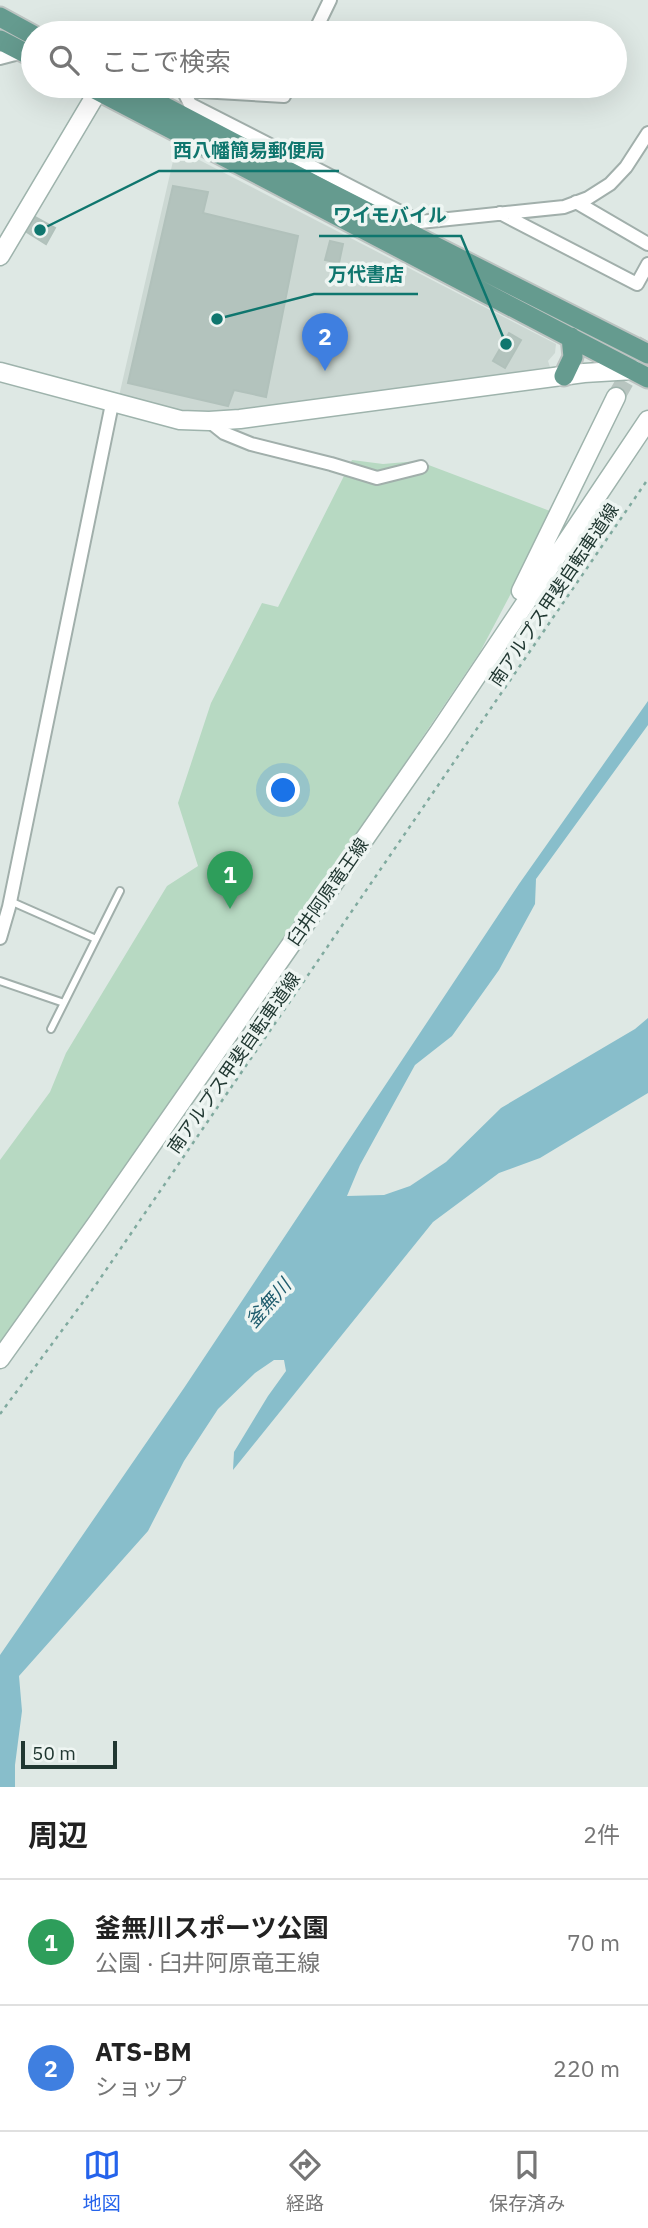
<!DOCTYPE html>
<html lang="ja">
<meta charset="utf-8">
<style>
:root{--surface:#fff;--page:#f2f2f2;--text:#222;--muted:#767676;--line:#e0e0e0;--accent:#2563eb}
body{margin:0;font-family:"IBM Plex Sans","Noto Sans JP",sans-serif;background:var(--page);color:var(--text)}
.scale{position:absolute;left:21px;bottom:18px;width:96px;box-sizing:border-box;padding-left:7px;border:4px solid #203731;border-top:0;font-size:19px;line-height:24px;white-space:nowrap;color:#203731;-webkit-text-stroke:5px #eef5f2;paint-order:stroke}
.you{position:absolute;left:284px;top:791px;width:24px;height:24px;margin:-18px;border:5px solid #fff;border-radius:50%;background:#1a73e8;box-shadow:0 0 0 10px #1a73e833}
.badge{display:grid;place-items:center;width:46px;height:46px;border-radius:50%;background:var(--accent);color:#fff;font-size:23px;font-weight:700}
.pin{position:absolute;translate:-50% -58px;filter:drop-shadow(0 2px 4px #0008)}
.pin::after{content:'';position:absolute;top:37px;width:24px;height:21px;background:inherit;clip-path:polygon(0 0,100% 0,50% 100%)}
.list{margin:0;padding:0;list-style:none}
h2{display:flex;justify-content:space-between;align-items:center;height:91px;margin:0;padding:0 28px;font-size:30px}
h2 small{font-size:23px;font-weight:400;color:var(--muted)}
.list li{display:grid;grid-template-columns:46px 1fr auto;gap:21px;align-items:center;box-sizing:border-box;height:126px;padding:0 28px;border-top:2px solid var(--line)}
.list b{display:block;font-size:26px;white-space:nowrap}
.list p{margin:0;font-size:23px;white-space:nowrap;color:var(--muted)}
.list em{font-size:23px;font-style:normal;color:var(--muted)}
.icon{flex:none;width:38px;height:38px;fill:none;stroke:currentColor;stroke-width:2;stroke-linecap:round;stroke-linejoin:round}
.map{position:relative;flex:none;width:648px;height:1787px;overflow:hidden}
.search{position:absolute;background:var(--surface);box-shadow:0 7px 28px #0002;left:21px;right:21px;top:21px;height:77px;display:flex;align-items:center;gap:18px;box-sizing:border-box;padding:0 24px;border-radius:38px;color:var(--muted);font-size:26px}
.sheet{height:343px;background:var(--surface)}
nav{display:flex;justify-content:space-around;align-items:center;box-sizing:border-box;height:98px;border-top:2px solid var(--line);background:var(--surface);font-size:19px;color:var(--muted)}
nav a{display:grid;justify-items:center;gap:4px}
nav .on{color:var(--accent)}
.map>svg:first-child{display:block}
.built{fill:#ccd8d3}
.green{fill:#b7d9c2}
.water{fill:#88becb}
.building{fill:#b3c3bd;stroke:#b1c1bb;stroke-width:2}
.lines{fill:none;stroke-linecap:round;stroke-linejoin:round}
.secondary-tunnel{stroke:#b8c5c0;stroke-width:18;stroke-dasharray:18 9;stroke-linecap:butt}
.lane-casing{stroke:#a1afab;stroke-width:10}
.street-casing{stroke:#a1afab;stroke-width:16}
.secondary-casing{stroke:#9eb3ac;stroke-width:21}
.primary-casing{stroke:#bcc3c1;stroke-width:23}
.path{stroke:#80aa9f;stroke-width:2.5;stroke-dasharray:3.5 5;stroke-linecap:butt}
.lane{stroke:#fff;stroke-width:6}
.street{stroke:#fff;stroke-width:12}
.secondary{stroke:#fff;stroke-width:18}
.primary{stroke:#659b8f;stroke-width:19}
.labels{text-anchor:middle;stroke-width:7;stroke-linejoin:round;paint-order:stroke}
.street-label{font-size:18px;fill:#203731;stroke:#eef5f2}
.water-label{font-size:19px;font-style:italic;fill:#1f5d6e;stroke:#eef5f2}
.leader{fill:none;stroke:#0f766e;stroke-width:2.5}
.callout-dot{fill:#0f766e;stroke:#eef5f2;stroke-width:2.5}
.callout-label{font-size:19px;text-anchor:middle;font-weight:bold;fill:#0f766e;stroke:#eef5f2;stroke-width:7;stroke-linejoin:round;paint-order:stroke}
</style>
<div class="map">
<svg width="648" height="1787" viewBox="0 0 648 1787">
<rect width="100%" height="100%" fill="#dee8e4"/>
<!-- built -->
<path class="built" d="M176 148 556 344 555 353 548 361 550 367 298 404 206 413 176 410 119 396Z"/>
<!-- green -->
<path class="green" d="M352 460 383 464 418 461 550 511 528 561 480 652 291 932 0 1344V1160L50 1092 66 1053 167 886 198 866 178 803 211 703 262 603 278 607Z"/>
<!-- water -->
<path class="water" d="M648 701V725L536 879 535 904 499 970 452 1036 415 1065 360 1165 347 1196 384 1195 410 1186 446 1162 501 1108 635 1029 648 1018V1093L540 1158 499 1173 433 1222 233 1470 234 1452 268 1396 286 1371 284 1360H274L255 1373 218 1409 184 1461 148 1531 19 1676 22 1711 15 1765V1787H0V1655L184 1388 519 884Z"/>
<!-- building -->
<path class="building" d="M173 186 208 192 203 213 298 236 266 397 234 390 228 406 128 383Z
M33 216 55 228 46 244 25 231Z
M330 241 343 244 339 263 325 260Z
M509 333 521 340 505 368 493 361Z"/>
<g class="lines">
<!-- secondary-tunnel -->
<path class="secondary-tunnel" d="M616 397 648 341"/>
<!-- lane casing -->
<g class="lane-casing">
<path id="lane" d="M10 901 96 939
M0 981 64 1003
M51 1029 120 891"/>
</g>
<!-- street casing -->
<g class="street-casing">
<path id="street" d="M314 33 330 0
M0 58 23 52
M181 86 190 104 420 222 564 207 588 198 610 184 626 167 648 133
M183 90 284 96 289 86
M576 202 648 244
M500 213 637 284 648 264
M209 421 224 433 251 444 331 464 377 478 421 467
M0 938 9 907 112 404"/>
</g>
<!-- secondary casing -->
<g class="secondary-casing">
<path id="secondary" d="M0 256 101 86
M0 372 180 420 209 421 240 419 584 373 634 370
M521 591 616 397
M0 1359 97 1223 439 732 648 420"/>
</g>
<!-- primary casing -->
<g class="primary-casing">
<path id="primary" d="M0 17 33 35
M0 40 33 57
M89 86 648 378
M125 86 328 192 648 354
M564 376 573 357 571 337"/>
</g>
<!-- path -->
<path class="path" d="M0 1414 95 1286 648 479"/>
<!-- lane -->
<use href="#lane" class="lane"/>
<!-- street -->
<use href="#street" class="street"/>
<!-- secondary -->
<use href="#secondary" class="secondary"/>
<!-- primary -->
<use href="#primary" class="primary"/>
</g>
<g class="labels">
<!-- street labels -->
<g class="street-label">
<text transform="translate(554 595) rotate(-56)" y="6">南アルプス甲斐自転車道線</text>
<text transform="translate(328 892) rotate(-55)" y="6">臼井阿原竜王線</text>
<text transform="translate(234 1063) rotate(-55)" y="6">南アルプス甲斐自転車道線</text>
</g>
<!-- water labels -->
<g class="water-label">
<text transform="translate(268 1303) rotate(-49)" y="7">釜無川</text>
</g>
</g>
<!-- callouts -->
<path class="leader" d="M40 230L159 171H339M506 344L461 236H319M217 319L314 294H418"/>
<g class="callout-dot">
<circle cx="40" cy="230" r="7"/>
<circle cx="506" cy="344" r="7"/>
<circle cx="217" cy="319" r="7"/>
</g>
<g class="callout-label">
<text x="249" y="157">西八幡簡易郵便局</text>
<text x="390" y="222">ワイモバイル</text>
<text x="366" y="281">万代書店</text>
</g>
</svg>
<div class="scale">50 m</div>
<div class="you"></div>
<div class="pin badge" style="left:230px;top:909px;background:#2e9e5b">1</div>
<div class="pin badge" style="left:325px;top:371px;background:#3f7fe0">2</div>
<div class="search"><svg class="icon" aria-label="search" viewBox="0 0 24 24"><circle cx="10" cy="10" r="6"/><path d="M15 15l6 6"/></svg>ここで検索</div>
</div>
<section class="sheet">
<h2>周辺<small>2件</small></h2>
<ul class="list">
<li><span class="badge" style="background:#2e9e5b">1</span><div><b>釜無川スポーツ公園</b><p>公園 · 臼井阿原竜王線</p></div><em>70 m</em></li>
<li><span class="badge" style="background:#3f7fe0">2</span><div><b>ATS-BM</b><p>ショップ</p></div><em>220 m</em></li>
</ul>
</section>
<nav>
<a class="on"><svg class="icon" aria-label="map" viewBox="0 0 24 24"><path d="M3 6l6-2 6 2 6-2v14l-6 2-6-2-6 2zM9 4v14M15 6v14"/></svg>地図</a>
<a><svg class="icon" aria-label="directions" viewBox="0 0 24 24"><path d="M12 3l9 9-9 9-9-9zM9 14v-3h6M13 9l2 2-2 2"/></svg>経路</a>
<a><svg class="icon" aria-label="saved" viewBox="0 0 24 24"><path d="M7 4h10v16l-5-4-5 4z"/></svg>保存済み</a>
</nav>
